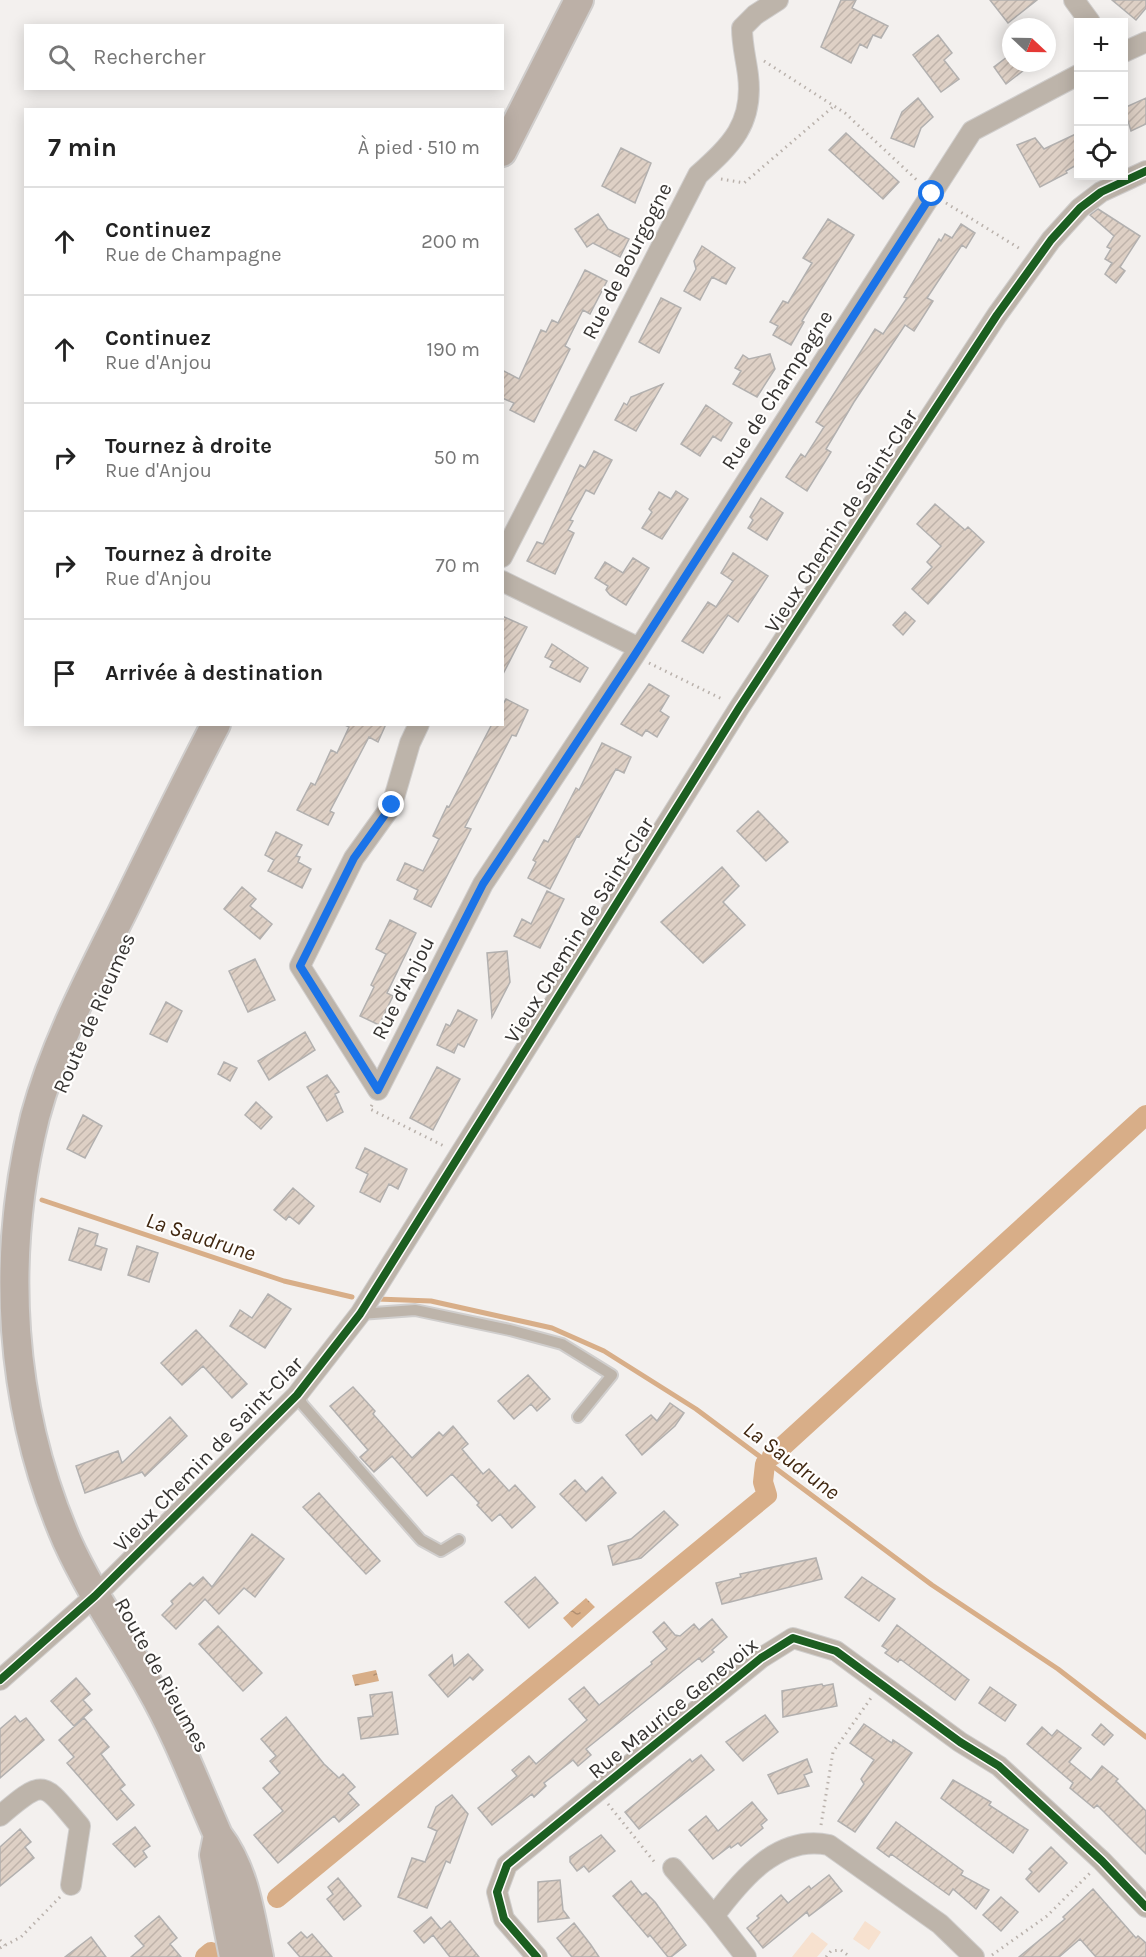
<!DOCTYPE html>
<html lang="fr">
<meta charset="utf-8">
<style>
:root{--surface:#fff;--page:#f2f2f2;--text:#222;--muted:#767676;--line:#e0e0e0}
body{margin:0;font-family:Karla,sans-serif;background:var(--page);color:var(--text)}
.controls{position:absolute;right:18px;top:18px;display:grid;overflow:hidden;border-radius:0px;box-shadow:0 3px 15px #0003}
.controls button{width:54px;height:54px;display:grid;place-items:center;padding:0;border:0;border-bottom:2px solid var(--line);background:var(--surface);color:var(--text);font:30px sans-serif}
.compass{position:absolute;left:1002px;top:18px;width:54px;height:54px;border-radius:50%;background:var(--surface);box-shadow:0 3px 15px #0003;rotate:112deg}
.stop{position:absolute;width:18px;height:18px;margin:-14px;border:4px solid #1a73e8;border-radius:50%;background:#fff}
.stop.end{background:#1a73e8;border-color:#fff;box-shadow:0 2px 6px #0008}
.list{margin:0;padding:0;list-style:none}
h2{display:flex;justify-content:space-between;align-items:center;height:78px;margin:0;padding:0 24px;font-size:26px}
h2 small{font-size:20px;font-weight:400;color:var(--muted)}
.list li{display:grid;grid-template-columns:39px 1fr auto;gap:18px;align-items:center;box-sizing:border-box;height:108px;padding:0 24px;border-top:2px solid var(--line)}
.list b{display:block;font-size:22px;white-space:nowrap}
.list p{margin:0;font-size:20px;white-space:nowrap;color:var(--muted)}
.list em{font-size:20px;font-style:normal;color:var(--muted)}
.icon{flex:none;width:33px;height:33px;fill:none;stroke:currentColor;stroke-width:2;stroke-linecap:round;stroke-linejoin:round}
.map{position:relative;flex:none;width:1146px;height:1957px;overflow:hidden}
.search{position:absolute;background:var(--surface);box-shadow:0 3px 15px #0003;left:24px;top:24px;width:480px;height:66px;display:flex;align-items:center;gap:15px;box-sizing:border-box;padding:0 21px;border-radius:0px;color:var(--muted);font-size:22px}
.panel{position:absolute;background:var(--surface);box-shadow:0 3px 15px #0003;left:24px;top:108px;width:480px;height:618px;border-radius:0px}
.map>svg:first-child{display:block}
.pitch{fill:#f7e1cf}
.water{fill:url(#water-ripples)}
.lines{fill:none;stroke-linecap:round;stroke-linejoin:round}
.stream{stroke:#d8ae88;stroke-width:5}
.canal{stroke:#d8ae88;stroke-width:20}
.building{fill:url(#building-hatch);stroke:#b2b0af;stroke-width:1.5}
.service-casing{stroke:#d0cecd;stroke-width:14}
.minor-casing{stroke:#d0cecd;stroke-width:22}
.secondary-casing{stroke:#d0cecd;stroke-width:32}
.path{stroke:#b9b1ab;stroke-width:3;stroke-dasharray:1.5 4.5;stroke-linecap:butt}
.service{stroke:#bdb4aa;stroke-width:10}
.minor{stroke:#bdb4aa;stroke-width:20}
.secondary{stroke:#bcb0a7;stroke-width:28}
.cycleway-casing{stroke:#fffefd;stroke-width:11}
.cycleway{stroke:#1b5e20;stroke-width:8}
.route{stroke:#1a73e8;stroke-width:8}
.labels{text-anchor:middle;stroke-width:4.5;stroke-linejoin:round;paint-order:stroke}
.street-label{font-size:21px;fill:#363432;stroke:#fffefd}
.water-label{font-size:22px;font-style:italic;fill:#402710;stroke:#fffefd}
</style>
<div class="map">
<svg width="1146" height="1957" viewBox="0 0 1146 1957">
<defs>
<pattern id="water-ripples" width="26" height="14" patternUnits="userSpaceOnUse" patternTransform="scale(1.5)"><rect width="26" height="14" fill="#d8ae88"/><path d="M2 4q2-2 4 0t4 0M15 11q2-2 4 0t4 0" fill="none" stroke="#b08e70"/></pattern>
<pattern id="building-hatch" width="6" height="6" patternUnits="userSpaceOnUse" patternTransform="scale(1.5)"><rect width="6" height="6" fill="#ded0c5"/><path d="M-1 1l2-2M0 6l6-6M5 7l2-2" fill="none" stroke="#bfb3aa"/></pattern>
</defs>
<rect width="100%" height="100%" fill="#f3f0ee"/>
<!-- pitch -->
<path class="pitch" d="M865 1921 881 1932 869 1950 853 1939Z
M812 1932 828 1944 817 1957H792Z"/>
<!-- water -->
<path class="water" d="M586 1598 595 1607 572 1628 563 1618Z
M376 1670 379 1681 355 1686 352 1675Z"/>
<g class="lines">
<!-- stream -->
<path class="stream" d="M42 1200 284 1281 352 1297
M377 1299 431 1301 552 1328 604 1351 696 1409 932 1585 1058 1669 1146 1737"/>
<!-- canal -->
<path class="canal" d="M772 1456 1146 1115
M277 1898 767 1495 763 1482 765 1464
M205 1957 211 1952"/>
</g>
<!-- building -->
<path class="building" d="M841 0H856L852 8 888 26 881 38 873 35 867 48 860 44 851 63 821 47Z
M990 0H1037L1008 23Z
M1112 0H1146V8L1136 20Z
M938 35 952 53 944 60 959 79 941 92 913 55Z
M1011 54V63H1033L1006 84 994 67Z
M918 98 933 117 921 128 914 147 891 138 902 112Z
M1146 98V124L1131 131 1124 108Z
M846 133 899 182 883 199 829 150Z
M1078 133V164L1066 171 1067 173 1040 187 1017 145 1035 138 1044 149Z
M621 148 651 163 635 203 602 186Z
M1098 209 1140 236 1120 267 1125 271 1116 283 1105 274 1112 263 1105 259 1111 249 1107 247 1114 236 1090 215Z
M598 214 608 229 629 239 620 257 593 243 587 247 575 229Z
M828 219 854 235 802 321 804 322 791 345 773 335 778 326 770 322 783 301 788 303 812 263 803 258Z
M961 224 975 233 966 248 962 245 927 298 933 301 914 331 905 325 854 402 826 449 831 452 807 491 786 477 801 454 805 457 824 427 816 422 875 329 883 334 907 298 904 297 939 239 941 241 945 234 952 238Z
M702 246 735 268 726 284 712 277 700 300 684 291 696 269 694 261Z
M585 270 607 281 590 314 583 310 565 346 570 349 534 422 510 410 514 403 502 398V370L519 379 541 330 546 332 552 320 558 323Z
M661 298 681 308 659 353 639 342Z
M770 354 775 369 757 397 733 384 741 371 735 368 743 355 749 359Z
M663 384 636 431 615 420 624 403 627 405 631 397Z
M706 405 732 423 721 441 713 436 700 456 681 444Z
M594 451 612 460 594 494 586 490 570 520 573 521 568 530 574 533 555 574 527 561 537 542 543 544 580 465 585 468Z
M676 491 688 499 662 539 642 528 652 512 649 509 659 492 671 499Z
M761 498 783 513 767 540 748 528 753 520 750 517Z
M935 504 965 530 968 527 984 542 928 604 912 589 932 567 927 562 941 546 917 524Z
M733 553 768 576 738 622 728 615 703 653 682 641 708 602 716 607 733 581 721 573Z
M633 558 649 568 626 605 610 595 606 590 608 586 595 578 605 562 623 573Z
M905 612 915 621 903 635 893 625Z
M502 616 527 627 502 676Z
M552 644 588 668 580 682 550 667 553 661 545 657Z
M649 684 669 696 660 711 669 717 657 737 646 730 642 736 621 724Z
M506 699 528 710 516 736 512 735 465 827 471 829 431 907 414 899 418 890 397 880 405 863 423 871 439 839 433 836 447 806 449 807 492 724H502V706Z
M343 724H386L378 742 369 737 330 811 334 813 328 825 297 810 311 783 315 785 331 750 337 753 349 727Z
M602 743 631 757 624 773 616 769 579 837 577 836 550 889 528 878 536 862 533 860 544 840 548 842 576 788 579 790Z
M758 811 788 842 766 861 737 831Z
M276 832 302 845 296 856 300 857 298 862 311 869 302 888 268 871 274 860 265 855Z
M722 867 739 886 723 902 745 925 703 963 661 922Z
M242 887 256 899 250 906 272 924 260 939 224 909Z
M547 891 564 899 540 948 514 936 522 919 531 924Z
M390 920 416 933 387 993 393 996 379 1025 360 1016 374 987 371 985 386 954 376 949Z
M507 951 510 982 492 1017 487 953Z
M255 959 275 1000 248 1012 229 971Z
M166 1002 182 1011 167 1042 150 1034Z
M458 1010 477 1020 464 1047 458 1044 454 1053 437 1045 446 1024 450 1026Z
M305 1032 315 1050 269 1080 258 1061Z
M224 1062 237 1068 230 1081 218 1074Z
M437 1067 460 1079 433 1130 410 1118Z
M327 1075 339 1092 335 1094 343 1112 327 1121 307 1087Z
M256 1102 272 1117 261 1129 245 1115Z
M83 1115 102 1126 85 1158 67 1149Z
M365 1148 407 1169 398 1189 389 1184 380 1202 360 1192 368 1174 356 1168Z
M293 1188 314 1206 299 1224 289 1216 286 1220 274 1210Z
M79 1228 98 1234 95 1245 107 1249 101 1270 69 1260Z
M137 1246 158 1253 149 1282 128 1275Z
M268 1294 291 1309 265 1348 230 1326 240 1310 252 1318Z
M196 1330 247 1384 232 1398 203 1366 182 1385 161 1363Z
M528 1375 550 1399 537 1411 531 1404 514 1419 498 1401Z
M353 1387 375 1411 373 1414 412 1458 439 1432 443 1436 453 1426 468 1444 462 1449 483 1474 489 1469 509 1491 515 1485 535 1507 512 1528 500 1514 492 1521 477 1505 479 1503 452 1474 427 1496 392 1456 374 1472 360 1457 368 1450 330 1406Z
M670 1403 684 1413 675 1426 642 1455 626 1435 651 1415 657 1421Z
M170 1417 187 1436 145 1476 142 1472 85 1493 76 1466 118 1451 122 1463Z
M602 1477 616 1493 586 1521 560 1494 575 1480 586 1492Z
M319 1493 380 1561 366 1574 303 1507Z
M664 1511 678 1525 641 1558 613 1565 608 1546 631 1539Z
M252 1534 284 1559 255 1597 244 1588 219 1614 205 1599 176 1629 162 1615 173 1604 171 1601 190 1583 193 1586 203 1577 212 1587Z
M816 1558 822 1579 722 1604 716 1583 741 1577 740 1574Z
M535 1577 558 1603 529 1628 505 1602Z
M862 1577 895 1599 879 1621 845 1597Z
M712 1619 727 1637 712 1650 714 1652 702 1662 699 1658 586 1749 591 1755 578 1766 573 1760 544 1783 546 1786 534 1797 532 1794 492 1825 478 1808 517 1776 512 1770 529 1756 536 1764 587 1720 569 1699 584 1687 599 1705 652 1664 651 1662 667 1649 653 1632 664 1622 675 1635 680 1636 694 1624 699 1630Z
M897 1625 969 1680 955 1700 900 1659 898 1662 885 1653 888 1650 882 1646Z
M218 1626 262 1673 243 1691 199 1644Z
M468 1654 483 1670 473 1680 470 1677 448 1697 429 1675 452 1655 454 1666Z
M76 1678 90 1694 83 1700 92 1710 74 1726 51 1701Z
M822 1684 823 1686 833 1684 837 1706 783 1717 782 1691Z
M990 1687 1016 1705 1005 1721 979 1703Z
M392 1692 398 1734 361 1739 358 1718 373 1716 370 1695Z
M765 1715 778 1732 743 1761 726 1742Z
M15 1716 20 1722 26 1718 44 1740 0 1778V1729Z
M286 1717 324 1764 339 1778 343 1774 355 1787 348 1793 359 1805 339 1822 334 1816 278 1863 254 1835 283 1811 263 1788 280 1773 270 1761 276 1756 261 1739Z
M84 1718 109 1747 101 1754 125 1785 120 1789 134 1805 117 1820 67 1763 74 1757 59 1740Z
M864 1724 892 1743 893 1740 912 1753 855 1832 838 1821 864 1784 861 1779 874 1760 850 1743Z
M1101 1724 1113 1735 1104 1745 1092 1735Z
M1042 1727 1052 1736 1057 1730 1081 1748 1069 1762 1091 1780 1102 1766 1118 1779 1116 1781 1146 1811V1854L1097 1805 1094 1808 1070 1788 1073 1783 1027 1744Z
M701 1755 714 1770 639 1829 625 1812 690 1759 692 1762Z
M807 1759 812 1772 804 1775 809 1786 778 1794 768 1775Z
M953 1780 991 1802 989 1805 1028 1830 1013 1853 941 1798Z
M452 1795 468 1814 450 1863 446 1861 427 1908 398 1897 412 1858 425 1862 437 1831 428 1827 436 1807Z
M752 1802 767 1820 761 1825 763 1828 741 1846 738 1843 731 1848 730 1846 713 1859 689 1830 706 1816 718 1831Z
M896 1822 963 1871 961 1875 989 1890 976 1909 953 1889 949 1895 891 1854 889 1857 877 1848Z
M135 1827 150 1846 143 1851 147 1857 135 1867 113 1844Z
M20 1829 31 1842 25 1847 34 1858 0 1886V1847Z
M601 1835 615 1851 589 1872 584 1866 577 1871 570 1862V1857Z
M1051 1847 1067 1863 1039 1892 1026 1879 1032 1872 1029 1869Z
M829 1875 842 1891 809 1916 807 1912 763 1948 747 1928 759 1918 757 1916 781 1895 788 1903 809 1886 811 1889Z
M338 1878 361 1906 344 1920 327 1899 333 1894 328 1887Z
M560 1880 563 1910 569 1918 538 1922V1882Z
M631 1881 642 1895 646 1893 655 1902 686 1945 671 1957H668L650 1935 648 1937 613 1896Z
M1093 1889 1136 1938 1138 1936 1146 1943V1957H1096L1080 1939 1059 1957H1019L1065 1919 1063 1917Z
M1001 1897 1018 1912 1001 1931 983 1915Z
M159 1916 177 1938 170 1944 181 1957H131L144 1946 135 1936Z
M431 1917 441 1929 450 1921 479 1957H450L433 1935 424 1943 414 1931Z
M574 1923 591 1945 599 1957H572L557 1938Z
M301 1932 307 1938 312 1934 332 1957H300L288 1943Z
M91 1937 106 1957H65Z"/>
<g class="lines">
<!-- service casing -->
<g class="service-casing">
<path id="service" d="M360 1314 415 1310 510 1330 562 1344 612 1375 578 1417
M297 1395 303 1405 421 1540 441 1551 459 1540"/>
</g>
<!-- minor casing -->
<g class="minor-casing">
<path id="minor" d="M1074 0 1090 22
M1124 52 1146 42
M502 557 698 175C731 145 754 124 748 75 746 59 742 45 742 28L755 15 778 0
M502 581 639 648
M419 724 410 743 392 805 354 858 300 966 378 1090 483 884 634 656 972 131 1078 75
M0 1680 95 1596 297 1395 360 1314 739 708 997 315 1051 240 1080 208 1101 192 1146 171
M0 1816C46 1776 43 1783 80 1826L71 1885
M673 1868 714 1916
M537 1957 504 1919 497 1892 507 1865 761 1658 793 1638 836 1651 960 1742 999 1766 1102 1861 1146 1907
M746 1957 714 1916C741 1880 778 1834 829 1845L940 1924 974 1957"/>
</g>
<!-- secondary casing -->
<g class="secondary-casing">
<path id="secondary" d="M502 152 579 0
M216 724C183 787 153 850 122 913 89 979 54 1046 35 1117 0 1258 9 1407 67 1541 90 1592 123 1638 150 1687 177 1734 196 1785 218 1835 245 1870 250 1914 259 1957
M218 1835 214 1855 234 1957"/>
</g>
<!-- path -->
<path class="path" d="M764 61 845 113 919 182
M721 179 744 183 834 106
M946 203 1022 250
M649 663 724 700
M372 1105 370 1109 444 1146
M608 1804 656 1864
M821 1825 833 1752 871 1698
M0 1940 5 1945
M0 1948 21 1937 60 1897
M992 1955 1047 1916 1090 1873
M826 1957 831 1951 841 1950 850 1957"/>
<!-- service -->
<use href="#service" class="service"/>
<!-- minor -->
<use href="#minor" class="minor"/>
<!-- secondary -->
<use href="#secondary" class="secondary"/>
<!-- cycleway casing -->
<g class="cycleway-casing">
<path id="cycleway" d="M0 1680 95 1596 297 1395 360 1314 739 708 997 315 1051 240 1080 208 1101 192 1146 171
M537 1957 504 1919 497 1892 507 1865 761 1658 793 1638 836 1651 960 1742 999 1766 1102 1861 1146 1907"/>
</g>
<!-- cycleway -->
<use href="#cycleway" class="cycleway"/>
</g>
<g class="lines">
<!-- route -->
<path class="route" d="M392 805 354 858 300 966 378 1090 483 884 634 656 932 194"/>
</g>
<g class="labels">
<!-- street labels -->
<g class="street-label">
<text transform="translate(627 261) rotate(-63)" y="7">Rue de Bourgogne</text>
<text transform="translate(777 390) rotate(-57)" y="7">Rue de Champagne</text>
<text transform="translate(841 521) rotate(-57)" y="7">Vieux Chemin de Saint-Clar</text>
<text transform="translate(579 930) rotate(-58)" y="7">Vieux Chemin de Saint-Clar</text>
<text transform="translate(403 988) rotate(-63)" y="7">Rue d'Anjou</text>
<text transform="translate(94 1013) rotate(-66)" y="7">Route de Rieumes</text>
<text transform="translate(208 1454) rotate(-46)" y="7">Vieux Chemin de Saint-Clar</text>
<text transform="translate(162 1675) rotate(61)" y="7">Route de Rieumes</text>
<text transform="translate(673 1708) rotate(-39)" y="7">Rue Maurice Genevoix</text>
</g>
<!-- water labels -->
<g class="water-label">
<text transform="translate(201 1236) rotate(18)" y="8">La Saudrune</text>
<text transform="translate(792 1460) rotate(37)" y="8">La Saudrune</text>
</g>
</g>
</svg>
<div class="controls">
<button>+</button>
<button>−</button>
<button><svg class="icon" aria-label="locate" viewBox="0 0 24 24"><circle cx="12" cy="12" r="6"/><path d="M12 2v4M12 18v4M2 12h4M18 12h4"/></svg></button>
</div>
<svg class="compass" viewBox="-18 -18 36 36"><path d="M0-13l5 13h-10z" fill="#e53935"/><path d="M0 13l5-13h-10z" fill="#767676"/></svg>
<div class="stop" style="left:932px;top:194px"></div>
<div class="stop end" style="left:392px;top:805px"></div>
<div class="search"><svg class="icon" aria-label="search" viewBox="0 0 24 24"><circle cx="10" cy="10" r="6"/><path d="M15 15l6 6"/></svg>Rechercher</div>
<section class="panel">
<h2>7 min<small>À pied · 510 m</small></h2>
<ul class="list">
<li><svg class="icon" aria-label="ahead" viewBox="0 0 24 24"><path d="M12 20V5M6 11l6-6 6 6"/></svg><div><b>Continuez</b><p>Rue de Champagne</p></div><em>200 m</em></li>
<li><svg class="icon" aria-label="ahead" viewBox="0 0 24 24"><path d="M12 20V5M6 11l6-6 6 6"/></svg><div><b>Continuez</b><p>Rue d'Anjou</p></div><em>190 m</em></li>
<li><svg class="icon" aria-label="right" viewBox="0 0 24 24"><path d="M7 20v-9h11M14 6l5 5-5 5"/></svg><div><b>Tournez à droite</b><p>Rue d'Anjou</p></div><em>50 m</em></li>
<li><svg class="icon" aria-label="right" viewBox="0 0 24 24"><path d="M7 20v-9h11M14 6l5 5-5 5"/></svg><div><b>Tournez à droite</b><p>Rue d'Anjou</p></div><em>70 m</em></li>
<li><svg class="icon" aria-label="arrive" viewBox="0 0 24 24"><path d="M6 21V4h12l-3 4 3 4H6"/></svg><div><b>Arrivée à destination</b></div></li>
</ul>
</section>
</div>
